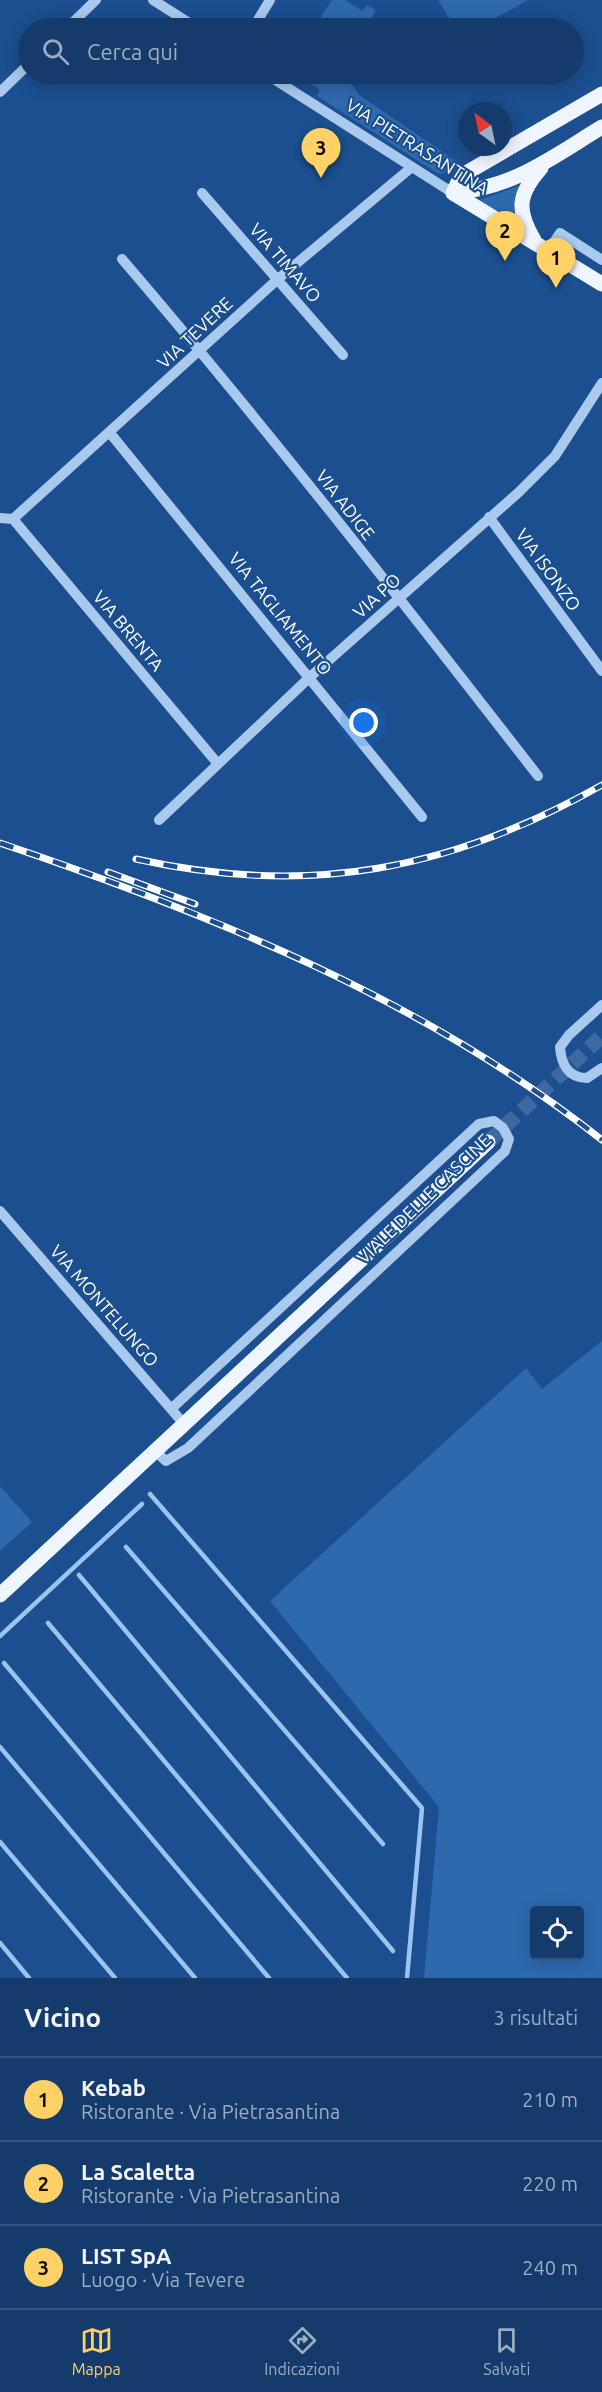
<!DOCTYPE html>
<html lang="it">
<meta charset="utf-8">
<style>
:root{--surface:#143b6b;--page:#214673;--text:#f1f3f6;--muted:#9dadc1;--line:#33557e;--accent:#ffd166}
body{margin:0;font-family:Ubuntu,sans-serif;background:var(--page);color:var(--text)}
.controls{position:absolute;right:18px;bottom:18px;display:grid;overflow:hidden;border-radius:6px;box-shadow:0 3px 15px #0003}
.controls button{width:54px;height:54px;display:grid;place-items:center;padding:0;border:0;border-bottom:2px solid var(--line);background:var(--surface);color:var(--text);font:30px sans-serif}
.compass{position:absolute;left:458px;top:102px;width:54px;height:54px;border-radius:50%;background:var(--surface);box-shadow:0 3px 15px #0003;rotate:327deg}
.you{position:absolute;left:364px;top:723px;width:21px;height:21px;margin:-15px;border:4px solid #fff;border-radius:50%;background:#1a73e8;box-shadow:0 0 0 9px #1a73e833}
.badge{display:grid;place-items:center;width:39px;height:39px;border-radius:50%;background:var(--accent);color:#111;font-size:20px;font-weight:700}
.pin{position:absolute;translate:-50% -50px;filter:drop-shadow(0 2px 3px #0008)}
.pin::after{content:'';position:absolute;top:32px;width:21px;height:18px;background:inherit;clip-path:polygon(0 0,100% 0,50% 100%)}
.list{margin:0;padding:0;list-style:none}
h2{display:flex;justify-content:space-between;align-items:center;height:78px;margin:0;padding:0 24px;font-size:26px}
h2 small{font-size:20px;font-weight:400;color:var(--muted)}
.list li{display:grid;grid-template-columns:39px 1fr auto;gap:18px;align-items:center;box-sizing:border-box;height:84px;padding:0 24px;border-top:2px solid var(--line)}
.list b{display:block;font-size:22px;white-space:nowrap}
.list p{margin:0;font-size:20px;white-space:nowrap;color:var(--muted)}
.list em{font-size:20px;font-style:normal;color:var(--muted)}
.icon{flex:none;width:33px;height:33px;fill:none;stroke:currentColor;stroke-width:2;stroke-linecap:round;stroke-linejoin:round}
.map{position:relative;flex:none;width:602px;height:1978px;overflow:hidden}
.search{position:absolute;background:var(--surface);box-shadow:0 3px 15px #0003;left:18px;right:18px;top:18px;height:66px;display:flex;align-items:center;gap:15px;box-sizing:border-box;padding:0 21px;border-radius:33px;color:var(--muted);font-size:22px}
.sheet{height:330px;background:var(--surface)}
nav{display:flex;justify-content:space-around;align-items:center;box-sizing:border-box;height:84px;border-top:2px solid var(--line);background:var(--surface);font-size:16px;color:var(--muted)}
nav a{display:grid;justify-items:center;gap:3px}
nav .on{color:var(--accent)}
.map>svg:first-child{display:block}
.green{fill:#2e69ad;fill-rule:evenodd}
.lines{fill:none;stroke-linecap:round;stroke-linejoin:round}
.stream{stroke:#9cc4f0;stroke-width:4.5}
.major-tunnel{stroke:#3d69a0;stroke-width:15;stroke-dasharray:15 8;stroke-linecap:butt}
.minor{stroke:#a9c9ee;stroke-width:10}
.major{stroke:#f0f6ff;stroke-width:15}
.rail-casing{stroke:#fff;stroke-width:7}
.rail{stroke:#1b4f8f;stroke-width:4.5;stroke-dasharray:14;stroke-linecap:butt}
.labels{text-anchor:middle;stroke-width:4.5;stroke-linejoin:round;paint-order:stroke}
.street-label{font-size:18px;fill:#fff;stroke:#1b4f8f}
</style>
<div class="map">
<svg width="602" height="1978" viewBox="0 0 602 1978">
<rect width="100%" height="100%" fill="#1b4f8f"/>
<!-- green -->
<path class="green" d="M332 0H345L363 11 367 5 376 10 372 17 390 28H314Z
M438 0H528L477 28H455Z
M295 74C322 73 344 67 359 95L462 165 441 174 437 173 317 96 320 90Z
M521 185 514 208 516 222 479 200Z
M602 1341V1978H424L439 1807 270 1601 526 1368 542 1389ZM534 1910H580V1956H534Z
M0 1486 32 1522 0 1551Z"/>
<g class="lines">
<!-- stream -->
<path class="stream" d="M150 1494 422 1808 407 1978
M126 1547 383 1844
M79 1575 393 1951
M48 1623 347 1978
M0 1636 142 1504
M4 1663 269 1978
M0 1747 195 1978
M0 1842 115 1978
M0 1943 29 1978"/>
<!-- major-tunnel -->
<path class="major-tunnel" d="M488 1142 602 1036"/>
<!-- minor -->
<path class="minor" d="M153 0 197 28
M67 28 96 0
M253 28 270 0
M266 74 453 193
M0 92 28 65
M202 193 343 355
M548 251 560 233 602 260
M122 259C266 427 402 601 538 776
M110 433 422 817
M489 517 602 671
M0 518 13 519 278 279 412 167
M13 519 218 764
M159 820 310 677 519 492 555 456 602 383
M602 1005 569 1035 560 1047C561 1063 568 1078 587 1078L602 1068
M0 1211 184 1424
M155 1451 166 1461 188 1448 505 1151 509 1139 503 1128 494 1121 479 1124 171 1409"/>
<!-- major -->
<path class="major" d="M453 193 461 176 602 94
M453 193 602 284
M453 193C515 187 551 158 602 127
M534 240C516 210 518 194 541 168
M0 1595 488 1142"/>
<!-- rail casing -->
<g class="rail-casing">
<path id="rail" d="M0 843C213 915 423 999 602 1140
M136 859C308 897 449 871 602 785
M108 872 195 904"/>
</g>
<!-- rail -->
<use href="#rail" class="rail"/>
</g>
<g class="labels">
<!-- street labels -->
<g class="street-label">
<text transform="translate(417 147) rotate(32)" y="6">VIA PIETRASANTINA</text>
<text transform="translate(285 263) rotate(49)" y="6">VIA TIMAVO</text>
<text transform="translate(195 333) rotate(-43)" y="6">VIA TEVERE</text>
<text transform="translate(345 505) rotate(52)" y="6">VIA ADIGE</text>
<text transform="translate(548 570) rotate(54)" y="6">VIA ISONZO</text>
<text transform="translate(377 596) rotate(-42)" y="6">VIA PO</text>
<text transform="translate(280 614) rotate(51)" y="6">VIA TAGLIAMENTO</text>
<text transform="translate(128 631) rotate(50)" y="6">VIA BRENTA</text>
<text transform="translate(424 1199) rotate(-44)" y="6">VIALE DELLE CASCINE</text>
<text transform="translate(104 1306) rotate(49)" y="6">VIA MONTELUNGO</text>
</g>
</g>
</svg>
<div class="controls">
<button><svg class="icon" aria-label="locate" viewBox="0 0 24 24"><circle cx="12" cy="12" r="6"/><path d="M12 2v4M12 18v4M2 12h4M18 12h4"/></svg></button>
</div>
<svg class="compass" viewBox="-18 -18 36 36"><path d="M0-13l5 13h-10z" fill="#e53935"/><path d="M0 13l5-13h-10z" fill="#9dadc1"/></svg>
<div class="you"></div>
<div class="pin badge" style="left:556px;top:288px">1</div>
<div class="pin badge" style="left:505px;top:261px">2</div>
<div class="pin badge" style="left:321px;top:178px">3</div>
<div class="search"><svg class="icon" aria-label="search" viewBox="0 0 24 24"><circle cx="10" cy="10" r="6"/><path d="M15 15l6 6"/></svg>Cerca qui</div>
</div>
<section class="sheet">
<h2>Vicino<small>3 risultati</small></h2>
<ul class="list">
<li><span class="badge">1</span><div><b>Kebab</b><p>Ristorante · Via Pietrasantina</p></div><em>210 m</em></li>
<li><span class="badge">2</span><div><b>La Scaletta</b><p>Ristorante · Via Pietrasantina</p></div><em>220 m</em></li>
<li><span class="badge">3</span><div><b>LIST SpA</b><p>Luogo · Via Tevere</p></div><em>240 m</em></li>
</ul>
</section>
<nav>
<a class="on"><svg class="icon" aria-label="map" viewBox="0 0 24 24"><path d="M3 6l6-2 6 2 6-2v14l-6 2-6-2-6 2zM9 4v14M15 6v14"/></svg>Mappa</a>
<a><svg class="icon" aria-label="directions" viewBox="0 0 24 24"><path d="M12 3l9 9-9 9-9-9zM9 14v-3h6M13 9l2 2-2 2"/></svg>Indicazioni</a>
<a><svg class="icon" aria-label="saved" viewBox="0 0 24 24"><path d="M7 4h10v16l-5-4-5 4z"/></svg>Salvati</a>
</nav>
